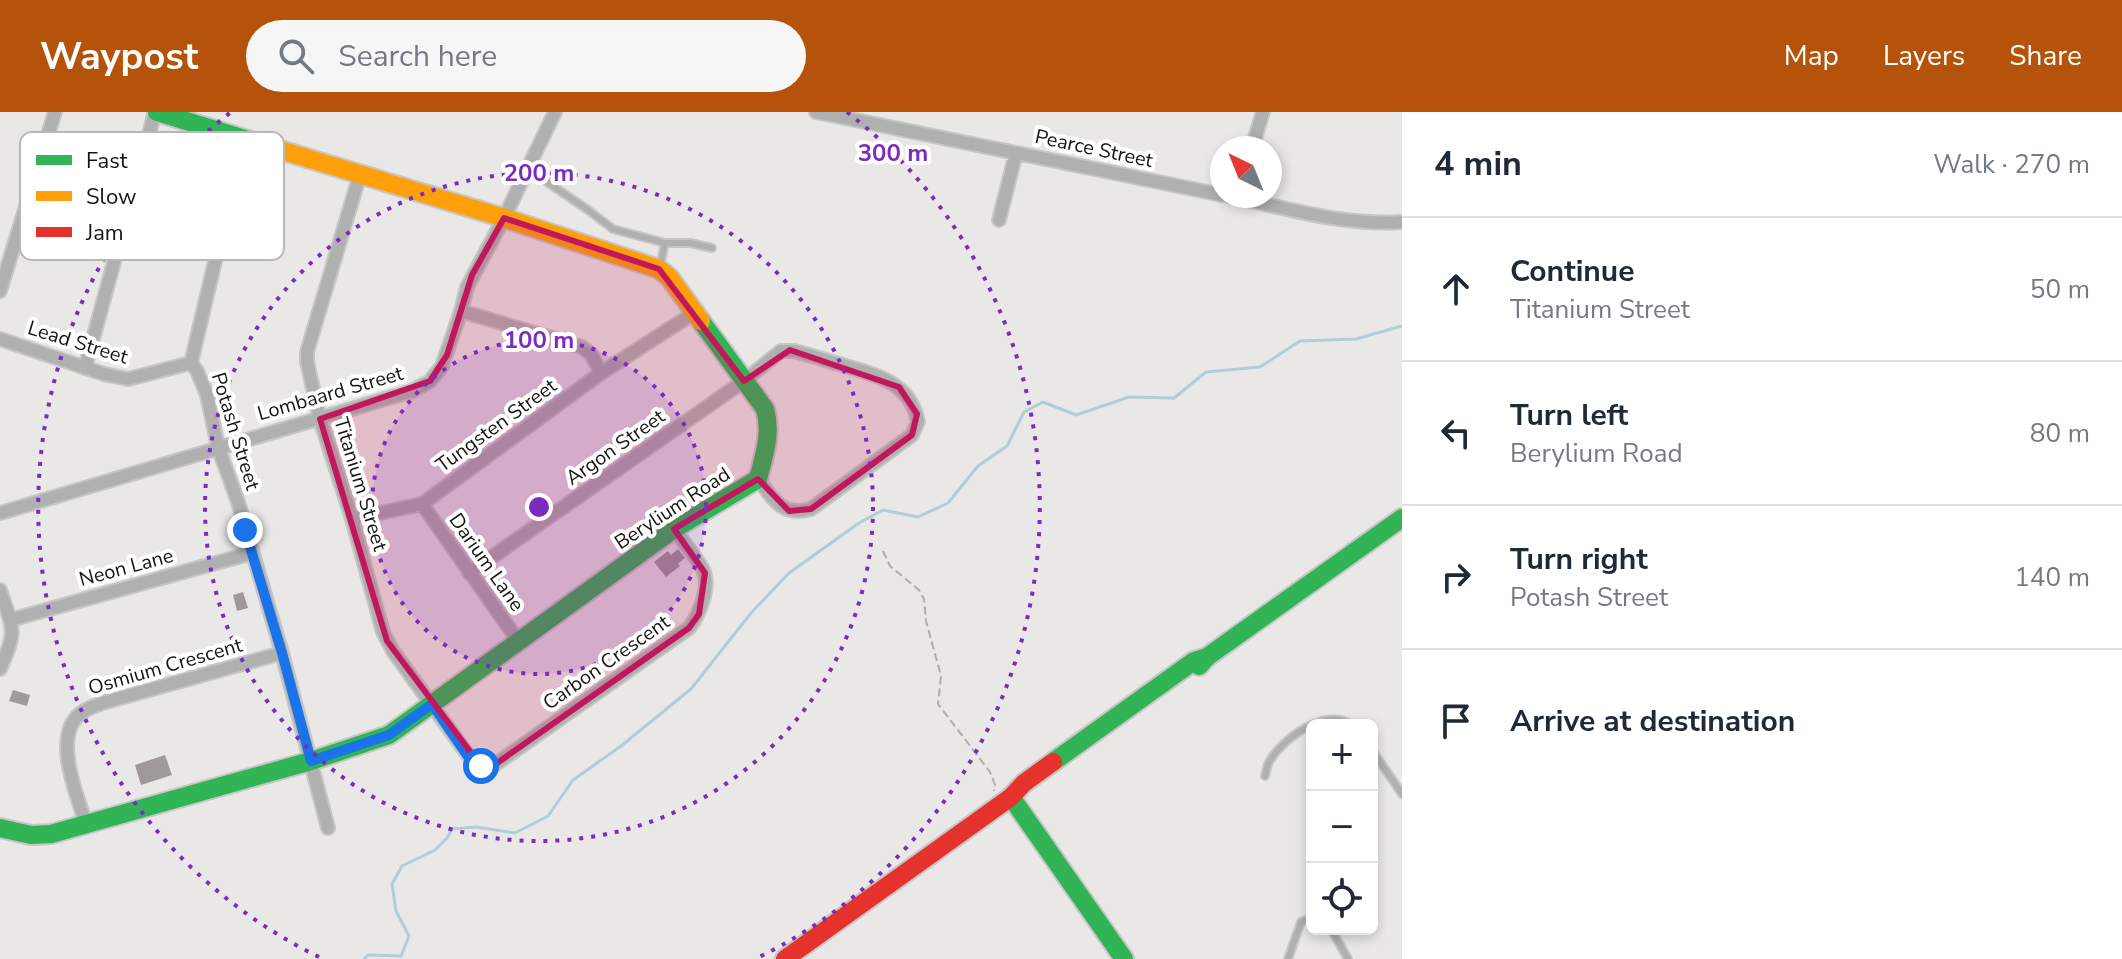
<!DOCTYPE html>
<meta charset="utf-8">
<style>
:root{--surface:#fff;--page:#f6f6f7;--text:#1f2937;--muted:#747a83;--line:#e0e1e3;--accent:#b45309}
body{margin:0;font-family:"Nunito Sans",sans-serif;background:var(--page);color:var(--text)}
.controls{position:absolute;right:24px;bottom:24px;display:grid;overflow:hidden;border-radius:12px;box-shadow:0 4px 12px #0003}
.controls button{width:72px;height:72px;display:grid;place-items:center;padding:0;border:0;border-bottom:2px solid var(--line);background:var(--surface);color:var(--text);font:40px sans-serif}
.compass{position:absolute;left:1210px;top:24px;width:72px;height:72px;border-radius:50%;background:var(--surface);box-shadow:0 4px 12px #0003;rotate:317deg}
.stop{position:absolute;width:24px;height:24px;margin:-18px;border:6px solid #1a73e8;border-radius:50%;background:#fff}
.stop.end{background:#1a73e8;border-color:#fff;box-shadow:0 2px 8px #0008}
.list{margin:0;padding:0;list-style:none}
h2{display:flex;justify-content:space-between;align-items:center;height:104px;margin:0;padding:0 32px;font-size:34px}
h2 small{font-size:26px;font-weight:400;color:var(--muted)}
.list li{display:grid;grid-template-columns:52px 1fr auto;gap:24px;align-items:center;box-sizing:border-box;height:144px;padding:0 32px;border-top:2px solid var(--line)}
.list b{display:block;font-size:30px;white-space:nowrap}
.list p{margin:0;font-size:26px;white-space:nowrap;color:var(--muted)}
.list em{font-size:26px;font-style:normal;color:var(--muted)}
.icon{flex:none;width:44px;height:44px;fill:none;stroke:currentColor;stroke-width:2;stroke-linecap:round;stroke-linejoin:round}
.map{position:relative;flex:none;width:1402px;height:847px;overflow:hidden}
header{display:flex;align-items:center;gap:48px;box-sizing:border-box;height:112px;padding:0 40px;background:var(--accent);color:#fff}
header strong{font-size:38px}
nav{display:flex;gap:44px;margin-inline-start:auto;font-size:28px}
.search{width:560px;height:72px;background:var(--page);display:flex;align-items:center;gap:20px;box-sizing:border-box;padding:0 28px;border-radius:44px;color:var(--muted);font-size:30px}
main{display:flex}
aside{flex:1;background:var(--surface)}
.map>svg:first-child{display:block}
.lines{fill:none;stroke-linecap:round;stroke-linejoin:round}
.stream{stroke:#b1cdd7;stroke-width:3}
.building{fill:#a0999b}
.lane-casing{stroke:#c6c6c5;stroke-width:10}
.street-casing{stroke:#c6c6c5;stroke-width:16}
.fast-casing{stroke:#c6c6c5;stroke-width:22}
.slow-casing{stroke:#c6c6c5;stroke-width:22}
.jam-casing{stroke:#c6c6c5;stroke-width:22}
.path{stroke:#aeadac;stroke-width:2;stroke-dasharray:8 4;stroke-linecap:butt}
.lane{stroke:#b0b0b0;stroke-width:6}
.street{stroke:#b0b0b0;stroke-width:12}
.fast{stroke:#30b455;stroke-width:18}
.slow{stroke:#ff9f0a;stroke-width:18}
.jam{stroke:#e5322d;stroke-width:18}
.route{stroke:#1a73e8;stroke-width:10}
.marked{fill:#c2185b;fill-opacity:0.2;stroke:#c2185b;stroke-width:6;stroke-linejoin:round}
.ring{fill:none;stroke:#7b2cbf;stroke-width:4;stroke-dasharray:4 8}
.labels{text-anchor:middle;stroke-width:8;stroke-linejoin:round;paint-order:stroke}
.street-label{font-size:20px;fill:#151413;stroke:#fff}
.key{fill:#fff;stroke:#b9b8b8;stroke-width:2}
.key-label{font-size:22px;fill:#151413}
.centre{fill:#7b2cbf;stroke:#fff;stroke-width:4}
.ring-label{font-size:24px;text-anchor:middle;font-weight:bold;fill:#7b2cbf;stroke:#fff;stroke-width:8;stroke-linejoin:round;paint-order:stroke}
</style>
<header>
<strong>Waypost</strong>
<div class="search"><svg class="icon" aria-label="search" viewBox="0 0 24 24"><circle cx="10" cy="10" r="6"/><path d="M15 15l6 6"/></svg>Search here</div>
<nav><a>Map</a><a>Layers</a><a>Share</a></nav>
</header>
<main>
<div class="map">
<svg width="1402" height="847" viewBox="0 0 1402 847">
<rect width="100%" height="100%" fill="#e9e8e6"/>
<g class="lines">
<!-- stream -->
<path class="stream" d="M364 847 368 843 401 844 409 824 396 799 392 772 402 754 435 738 447 726 452 717 476 715 515 721 548 704 573 668 621 634 691 577 751 501 789 461 859 411 883 398 918 405 948 391 978 354 1007 334 1024 300 1043 290 1076 303 1129 285 1174 286 1206 260 1260 255 1300 229 1356 227 1402 214"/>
</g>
<!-- building -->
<path class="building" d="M678 437 685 446 678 452 680 454 666 465 654 450 668 439 671 443Z
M243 480 248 496 237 499 233 483Z
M13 578 30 583 27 594 9 589Z
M165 643 172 663 141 673 135 653Z"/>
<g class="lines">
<!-- lane casing -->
<g class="lane-casing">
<path id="lane" d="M528 57 588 98 613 117 665 131H690L712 136
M660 155 665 131
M1372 638 1402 682
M1265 664C1266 660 1267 656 1268 652 1280 628 1326 594 1352 613
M1331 817 1348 847
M1288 847 1301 810 1312 806"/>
</g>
<!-- street casing -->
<g class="street-casing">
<path id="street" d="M816 0 1222 83
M244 26 191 251 197 259 207 283 218 335 238 390 282 541 328 716
M1252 36 1263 0
M360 62 307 240V250L320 307 352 407 383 520 393 539 473 650 481 654H493L689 516C699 503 710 477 704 460 701 451 681 426 674 417
M1229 84C1287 96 1342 114 1402 110
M999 108 1016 41
M0 179 55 0
M461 199 582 235 591 242 601 261
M0 227 104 262 128 267 191 251
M85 256 155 0
M422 392 519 530
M0 401 412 279 430 269 442 254 461 199 467 175 504 106 555 0
M352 407 422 392 601 261 694 201
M469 461 744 269 781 239H795C813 244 831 250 849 255 881 264 911 273 918 310L912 323 811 397C782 405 774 388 758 367
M0 478C13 518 18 517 0 557
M10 508 252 441
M86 713C78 685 55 633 75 607 82 598 92 595 102 591L282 541"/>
</g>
<!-- fast casing -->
<g class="fast-casing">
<path id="fast" d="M157 0 277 37
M1199 554 1207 545 1402 406
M1053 650 1194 549 1207 545
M1011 685 1124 847
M0 716 31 723 51 722 311 649 389 623 674 417 758 367C764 344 772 321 765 297L701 209"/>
</g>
<!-- slow casing -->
<g class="slow-casing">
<path id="slow" d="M277 37 504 106 659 157 669 165 701 209"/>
</g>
<!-- jam casing -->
<g class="jam-casing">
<path id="jam" d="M785 847 1011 685 1024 671 1053 650"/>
</g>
<!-- path -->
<path class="path" d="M883 439 890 454 919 478 924 487 926 509 941 564 938 592 990 660 995 673 994 679"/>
<!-- lane -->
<use href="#lane" class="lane"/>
<!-- street -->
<use href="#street" class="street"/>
<!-- fast -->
<use href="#fast" class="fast"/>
<!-- slow -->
<use href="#slow" class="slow"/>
<!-- jam -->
<use href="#jam" class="jam"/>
</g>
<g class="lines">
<!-- route -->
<path class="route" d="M245 418 282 541 311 649 389 623 432 592 469 646 481 654"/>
</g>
<!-- marked area -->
<path class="marked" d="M504 106 659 157 744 269 790 238 899 275 917 302 912 323 811 397 789 399 758 367 674 417 705 461 699 502 689 516 493 654H481L387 529 320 307 430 269 447 243 472 163Z"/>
<!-- distance rings -->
<circle cx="539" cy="395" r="167" fill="#7b2cbf" fill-opacity=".12"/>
<g class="ring">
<circle cx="539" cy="395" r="167"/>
<circle cx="539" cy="395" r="334"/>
<path d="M319 845A501 501 0 0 1 231 0M847 0A501 501 0 0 1 759 845"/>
</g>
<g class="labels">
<!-- street labels -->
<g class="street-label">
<text transform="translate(1094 36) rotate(12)" y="7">Pearce Street</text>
<text transform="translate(78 230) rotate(17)" y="7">Lead Street</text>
<text transform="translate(330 281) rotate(-16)" y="7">Lombaard Street</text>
<text transform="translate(496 313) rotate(-36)" y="7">Tungsten Street</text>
<text transform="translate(236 319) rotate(73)" y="7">Potash Street</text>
<text transform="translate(615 335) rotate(-35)" y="7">Argon Street</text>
<text transform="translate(361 372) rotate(73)" y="7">Titanium Street</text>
<text transform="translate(672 396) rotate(-33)" y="7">Berylium Road</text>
<text transform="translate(487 450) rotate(55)" y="7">Darium Lane</text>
<text transform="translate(126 455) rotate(-15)" y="7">Neon Lane</text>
<text transform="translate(606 550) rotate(-35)" y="7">Carbon Crescent</text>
<text transform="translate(165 554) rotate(-16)" y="7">Osmium Crescent</text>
</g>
</g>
<!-- legend -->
<rect x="20" y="20" width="264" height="128" rx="12" class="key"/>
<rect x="36" y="43" width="36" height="10" fill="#30b455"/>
<rect x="36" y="79" width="36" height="10" fill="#ff9f0a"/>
<rect x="36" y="115" width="36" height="10" fill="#e5322d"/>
<g class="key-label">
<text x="86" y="56">Fast</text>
<text x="86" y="92">Slow</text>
<text x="86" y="128">Jam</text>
</g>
<circle cx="539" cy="395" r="12" class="centre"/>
<g class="ring-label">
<text x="893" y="49">300 m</text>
<text x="539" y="69">200 m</text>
<text x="539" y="236">100 m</text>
</g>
</svg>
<div class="controls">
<button>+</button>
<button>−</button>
<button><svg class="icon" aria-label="locate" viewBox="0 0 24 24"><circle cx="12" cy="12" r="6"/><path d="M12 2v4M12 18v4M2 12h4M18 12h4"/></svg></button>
</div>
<svg class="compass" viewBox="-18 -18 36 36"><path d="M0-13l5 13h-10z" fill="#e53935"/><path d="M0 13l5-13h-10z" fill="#747a83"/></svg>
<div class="stop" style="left:481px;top:654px"></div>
<div class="stop end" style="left:245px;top:418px"></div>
</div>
<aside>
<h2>4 min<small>Walk · 270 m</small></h2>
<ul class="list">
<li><svg class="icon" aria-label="ahead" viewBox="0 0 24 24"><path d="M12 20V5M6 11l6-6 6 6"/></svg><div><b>Continue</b><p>Titanium Street</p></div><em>50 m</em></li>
<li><svg class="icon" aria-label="left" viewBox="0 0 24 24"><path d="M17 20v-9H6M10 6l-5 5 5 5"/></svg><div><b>Turn left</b><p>Berylium Road</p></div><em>80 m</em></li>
<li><svg class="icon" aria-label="right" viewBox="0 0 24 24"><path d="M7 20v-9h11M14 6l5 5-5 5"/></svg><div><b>Turn right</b><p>Potash Street</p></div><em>140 m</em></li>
<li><svg class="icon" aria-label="arrive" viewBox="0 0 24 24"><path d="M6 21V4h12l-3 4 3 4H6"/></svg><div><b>Arrive at destination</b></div></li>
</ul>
</aside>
</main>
